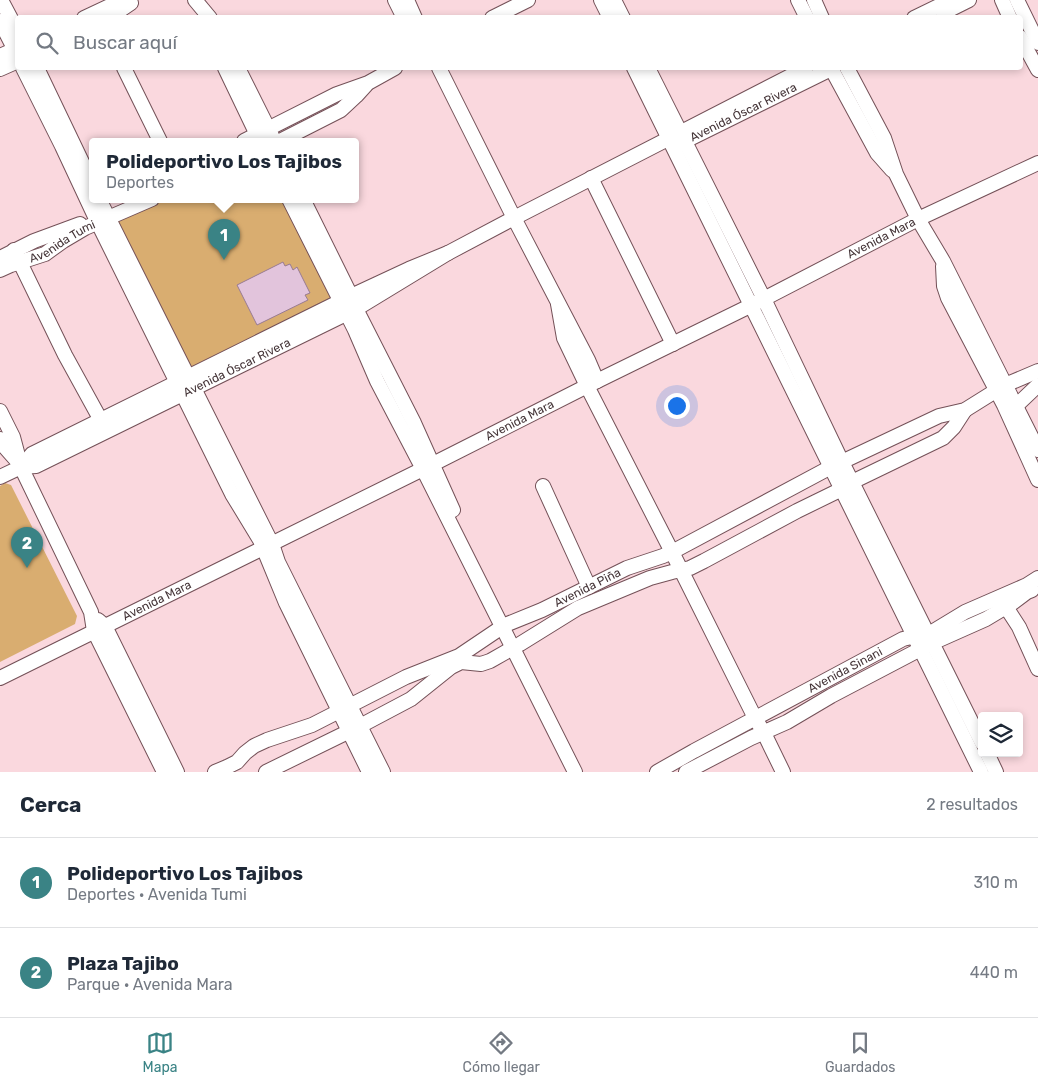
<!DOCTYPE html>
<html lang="es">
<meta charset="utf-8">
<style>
:root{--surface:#fff;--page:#f2f2f3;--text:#1f2937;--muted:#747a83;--line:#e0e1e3;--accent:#3a8385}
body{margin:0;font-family:Rubik,sans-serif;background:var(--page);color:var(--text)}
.controls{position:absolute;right:15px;bottom:15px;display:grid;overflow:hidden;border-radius:5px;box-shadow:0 2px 8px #0003}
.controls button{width:45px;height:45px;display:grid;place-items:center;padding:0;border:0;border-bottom:1px solid var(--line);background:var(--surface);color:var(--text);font:25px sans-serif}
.you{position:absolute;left:676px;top:405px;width:18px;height:18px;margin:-12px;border:4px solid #fff;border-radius:50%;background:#1a73e8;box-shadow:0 0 0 8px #1a73e833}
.badge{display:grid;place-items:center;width:32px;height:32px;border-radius:50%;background:var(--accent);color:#fff;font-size:16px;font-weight:700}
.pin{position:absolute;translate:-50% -41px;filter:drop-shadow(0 1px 2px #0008)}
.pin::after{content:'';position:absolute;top:26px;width:18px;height:15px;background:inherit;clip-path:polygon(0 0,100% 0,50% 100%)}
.popup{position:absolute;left:89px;top:138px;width:270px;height:65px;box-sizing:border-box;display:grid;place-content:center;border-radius:5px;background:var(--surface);filter:drop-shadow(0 1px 4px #0005);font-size:16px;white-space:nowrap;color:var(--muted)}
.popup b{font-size:19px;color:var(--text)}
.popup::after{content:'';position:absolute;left:50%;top:100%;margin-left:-10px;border:10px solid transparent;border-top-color:var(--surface)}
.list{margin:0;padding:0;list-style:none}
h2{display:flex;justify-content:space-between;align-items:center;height:65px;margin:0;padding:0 20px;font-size:21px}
h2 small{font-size:16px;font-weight:400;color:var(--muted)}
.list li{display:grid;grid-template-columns:32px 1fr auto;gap:15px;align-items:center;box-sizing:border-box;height:90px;padding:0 20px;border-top:1px solid var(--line)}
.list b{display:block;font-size:19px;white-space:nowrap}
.list p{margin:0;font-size:16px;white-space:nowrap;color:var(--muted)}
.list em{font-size:16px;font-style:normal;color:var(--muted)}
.icon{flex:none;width:28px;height:28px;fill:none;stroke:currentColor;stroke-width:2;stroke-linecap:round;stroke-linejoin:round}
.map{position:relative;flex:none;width:1038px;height:772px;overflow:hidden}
.search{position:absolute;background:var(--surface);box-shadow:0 2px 8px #0003;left:15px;right:15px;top:15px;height:55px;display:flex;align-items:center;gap:12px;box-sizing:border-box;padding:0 18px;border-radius:5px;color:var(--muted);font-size:19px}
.sheet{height:245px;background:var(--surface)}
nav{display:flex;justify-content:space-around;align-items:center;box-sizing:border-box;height:70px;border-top:1px solid var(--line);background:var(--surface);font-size:14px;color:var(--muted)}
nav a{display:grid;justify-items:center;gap:2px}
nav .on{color:var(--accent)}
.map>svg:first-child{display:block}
.green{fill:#d9ad70}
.building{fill:#e2c4dc;stroke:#987b92}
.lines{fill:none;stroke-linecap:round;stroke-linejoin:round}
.minor-casing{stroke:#745158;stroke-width:16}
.minor{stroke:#fff;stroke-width:14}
.labels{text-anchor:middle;stroke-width:4.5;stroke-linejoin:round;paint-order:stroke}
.street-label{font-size:12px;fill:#453538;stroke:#fff}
</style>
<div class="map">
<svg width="1038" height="772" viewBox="0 0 1038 772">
<rect width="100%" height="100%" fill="#fad8de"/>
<!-- green -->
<path class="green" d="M162 199H282L331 298 190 368 117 221Z
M5 483 11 485 77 616 75 624 0 662V486Z"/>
<!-- building -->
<path class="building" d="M283 262 285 266 290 264 293 270 297 267 310 293 305 295 308 300 257 325 237 285Z"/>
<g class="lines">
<!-- minor casing -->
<g class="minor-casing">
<g id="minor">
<path d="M1 0 18 32"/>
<path d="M195 0 210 18"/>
<path d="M395 0 404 18"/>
<path d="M407 0 415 18"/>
<path d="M601 0 610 18"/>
<path d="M614 0 623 18"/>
<path d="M798 0 807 18"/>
<path d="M814 0 822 18"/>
<path d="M1002 0 1010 18"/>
<path d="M1017 0 1038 43"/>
<path d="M943 13 969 0"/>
<path d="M84 18 116 3 126 0"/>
<path d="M109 18 131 3"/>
<path d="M492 18 528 0"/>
<path d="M914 18 951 0"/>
<path d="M0 21 18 56"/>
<path d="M1020 37 1038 70"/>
<path d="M0 56 18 48"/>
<path d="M23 68 62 146 98 223 232 494 260 540 286 603 369 772"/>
<path d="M37 68 93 185"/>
<path d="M124 68 160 141"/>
<path d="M225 68 260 141"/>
<path d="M238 68 272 136"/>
<path d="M439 68 514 218 588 360 597 381"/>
<path d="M634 68 981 772"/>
<path d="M648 68 764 299 842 462 982 743"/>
<path d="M831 68 877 153 892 170"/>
<path d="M847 68 884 138 896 174 918 219 943 261 1038 450"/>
<path d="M0 69 18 61"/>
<path d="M244 141 337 94 368 83 395 68"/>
<path d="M280 141 341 110 356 96 366 85"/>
<path id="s1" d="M677 145 833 68"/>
<path d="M591 178 673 344"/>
<path d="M99 199 272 544 278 562 383 772"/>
<path d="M289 199 355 330 377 381 423 469 575 772"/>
<path d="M303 199 351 296 356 309 414 423 453 510"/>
<path d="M14 250 65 355 104 426"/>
<path d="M448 253 514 218 806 68"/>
<path d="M0 258 34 241 80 224"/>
<path d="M943 266 944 286 948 298 1004 405 1038 480"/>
<path id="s2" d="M0 270 11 265 45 254 63 241 85 228 152 199"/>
<path d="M558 304 564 338 587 386 672 552 755 718 764 733 783 772"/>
<path d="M1016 406 1038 385"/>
<path d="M0 411 13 437 21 467 91 612 94 631 164 772"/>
<path d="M0 439 3 445 18 462"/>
<path id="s3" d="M0 477 21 467 36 466 356 309 448 253 409 269 351 296 32 454 21 467"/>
<path d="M543 486 589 587"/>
<path d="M1006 607 1019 627 1038 669"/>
<path d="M98 620 105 626 177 772"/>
<path id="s4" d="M0 678 433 464 597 381 752 305 918 219 1038 163"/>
<path d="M987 753 996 772"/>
<path id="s5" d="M215 772 227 767 237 762 245 753 254 746 267 740 312 725 406 677 459 656 505 625 542 610 627 568 663 556 672 552 831 467 939 416 965 410 1005 385 1038 371"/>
<path d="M266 772 360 726 411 699 451 667 461 662 481 664 490 661 520 644 578 608 650 578 672 572 690 568 704 561 797 511 842 489 852 482 943 438 954 427 965 410"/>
<path id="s6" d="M657 772 694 751 903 639 932 632 965 612 1027 585 1038 578"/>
<path d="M686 772 751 738 787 722 831 696 932 643 986 619 1011 604 1027 592 1032 590"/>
</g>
</g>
<!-- minor -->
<use href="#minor" class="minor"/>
</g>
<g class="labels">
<!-- street labels -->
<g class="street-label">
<text dy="4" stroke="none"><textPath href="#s1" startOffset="74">Avenida Óscar Rivera</textPath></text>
<text dy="4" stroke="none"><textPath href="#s4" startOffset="985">Avenida Mara</textPath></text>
<text dy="4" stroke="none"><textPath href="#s2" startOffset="69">Avenida Tumi</textPath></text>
<text dy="4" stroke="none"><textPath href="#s3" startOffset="262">Avenida Óscar Rivera</textPath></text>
<text dy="4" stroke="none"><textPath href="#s4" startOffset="580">Avenida Mara</textPath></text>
<text dy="4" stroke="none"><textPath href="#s5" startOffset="418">Avenida Piña</textPath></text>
<text dy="4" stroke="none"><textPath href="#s4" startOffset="175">Avenida Mara</textPath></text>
<text dy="4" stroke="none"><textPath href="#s6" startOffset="214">Avenida Sinani</textPath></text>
</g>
</g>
</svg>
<div class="controls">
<button><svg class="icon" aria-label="layers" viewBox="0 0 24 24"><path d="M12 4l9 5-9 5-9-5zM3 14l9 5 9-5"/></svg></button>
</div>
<div class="you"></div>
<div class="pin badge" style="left:224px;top:260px">1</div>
<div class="popup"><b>Polideportivo Los Tajibos</b>Deportes</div>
<div class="pin badge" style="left:27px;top:568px">2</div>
<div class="search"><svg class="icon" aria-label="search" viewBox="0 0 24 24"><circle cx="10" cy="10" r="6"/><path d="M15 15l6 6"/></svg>Buscar aquí</div>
</div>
<section class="sheet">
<h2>Cerca<small>2 resultados</small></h2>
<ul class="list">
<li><span class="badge">1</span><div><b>Polideportivo Los Tajibos</b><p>Deportes · Avenida Tumi</p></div><em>310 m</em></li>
<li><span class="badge">2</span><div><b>Plaza Tajibo</b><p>Parque · Avenida Mara</p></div><em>440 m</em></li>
</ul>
</section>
<nav>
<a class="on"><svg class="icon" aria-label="map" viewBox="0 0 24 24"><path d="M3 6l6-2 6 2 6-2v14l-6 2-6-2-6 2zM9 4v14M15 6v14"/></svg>Mapa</a>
<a><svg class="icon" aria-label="directions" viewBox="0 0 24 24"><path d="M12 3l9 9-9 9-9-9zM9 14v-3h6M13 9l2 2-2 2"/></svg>Cómo llegar</a>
<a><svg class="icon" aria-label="saved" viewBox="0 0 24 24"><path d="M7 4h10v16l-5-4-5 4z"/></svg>Guardados</a>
</nav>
